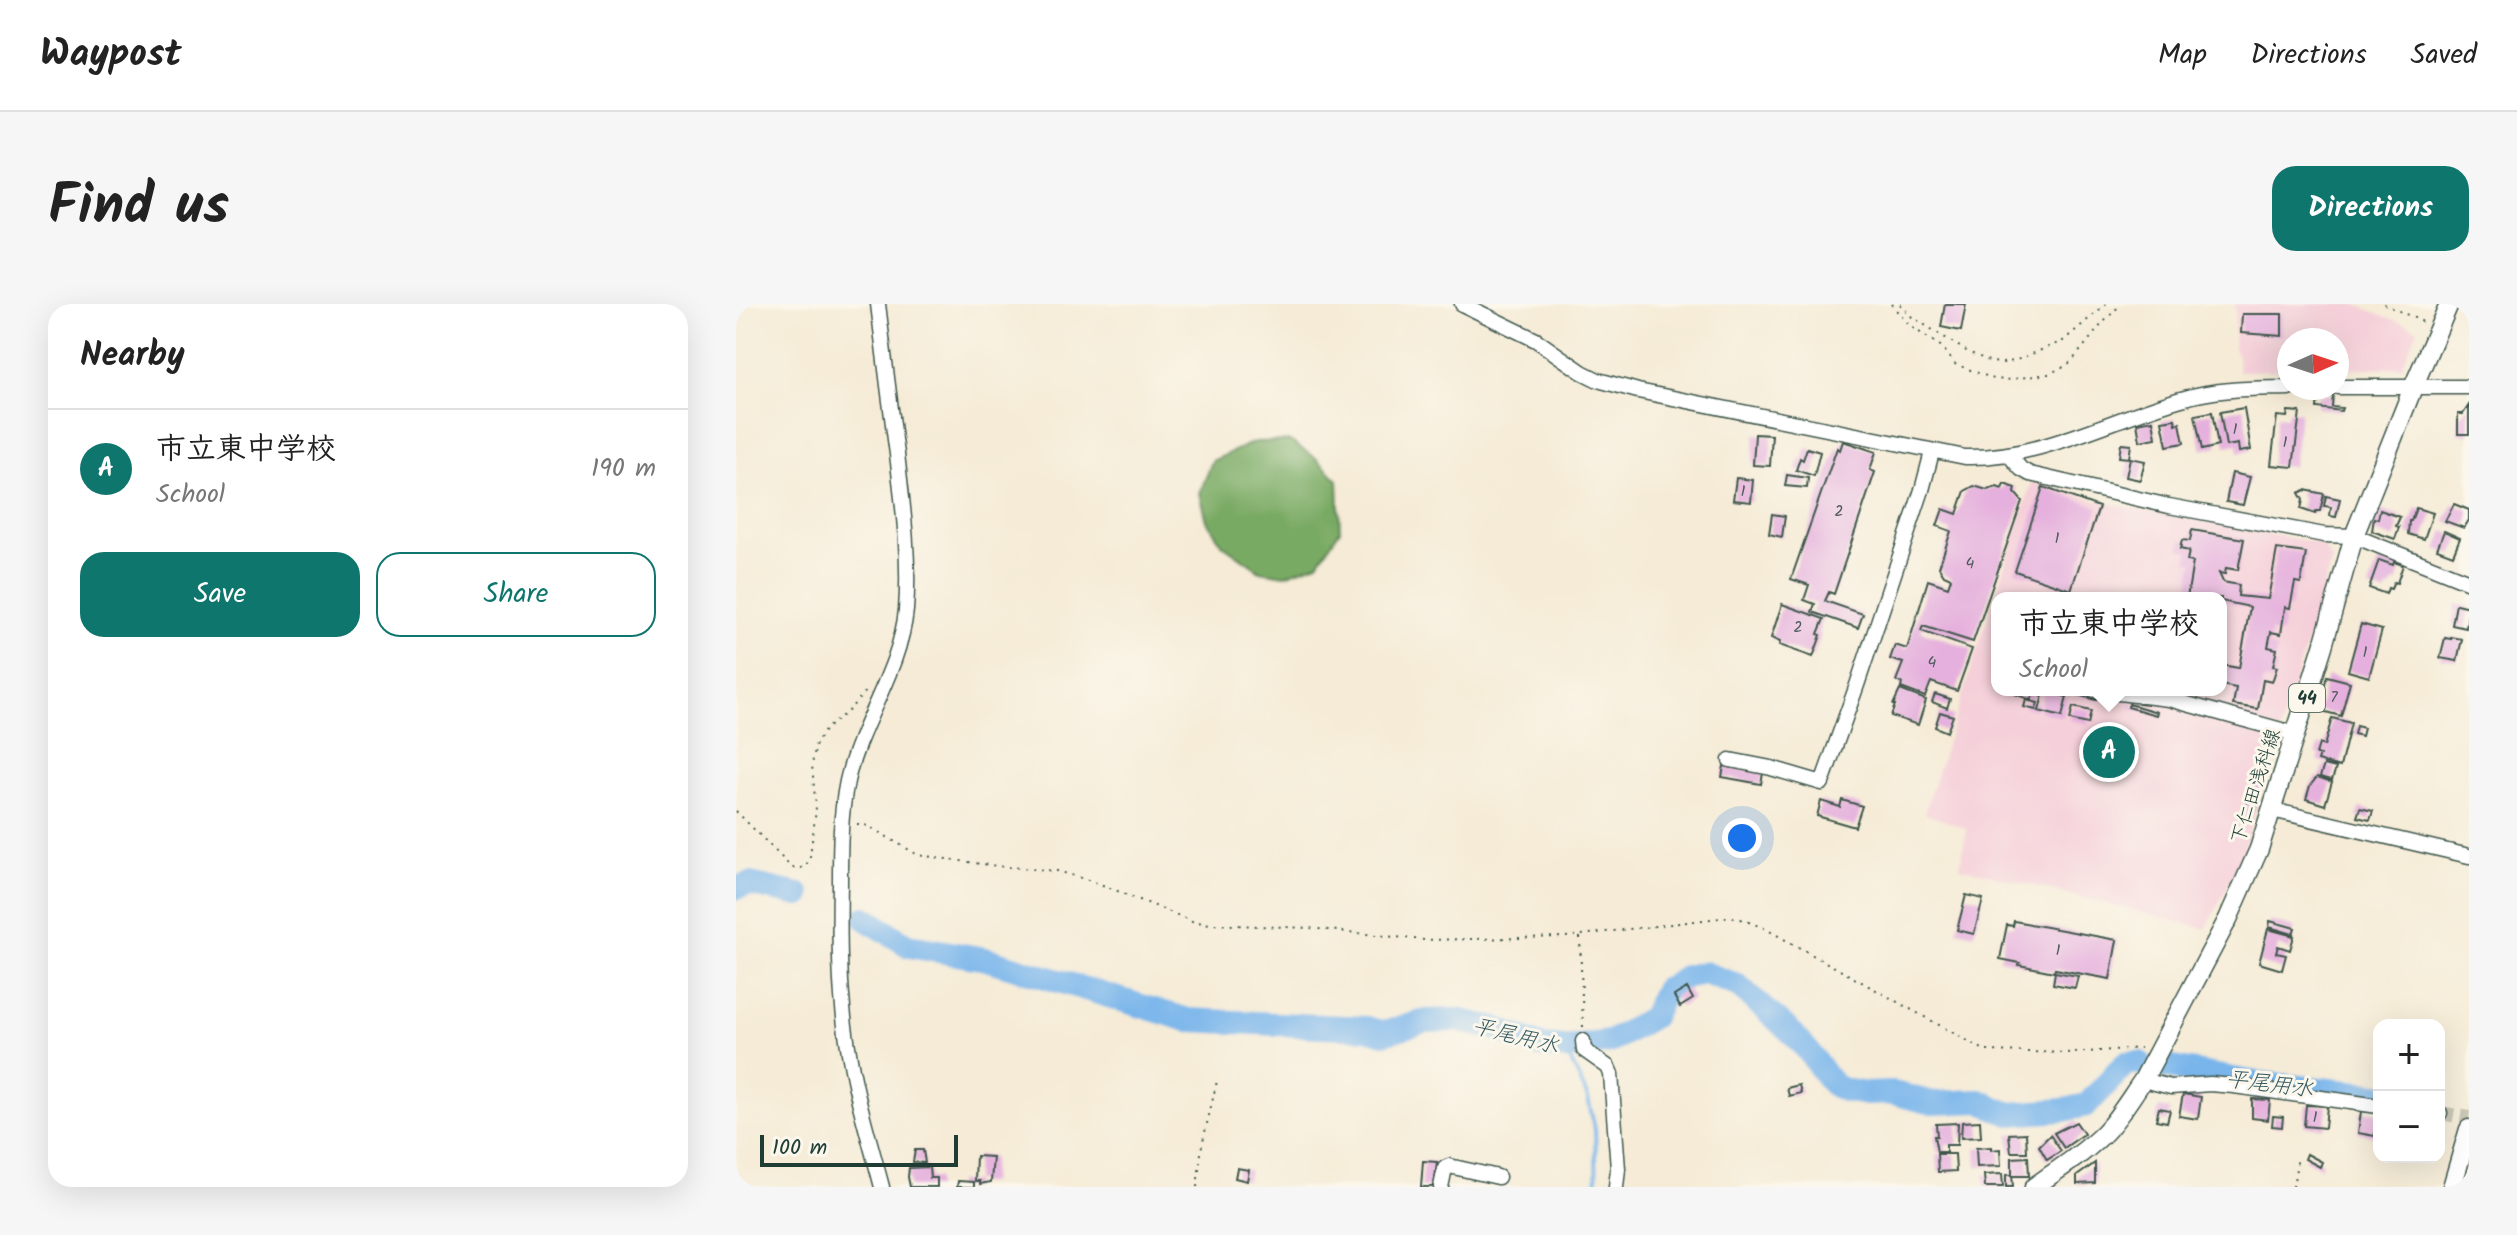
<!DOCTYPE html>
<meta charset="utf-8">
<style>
:root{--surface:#fff;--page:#f6f6f6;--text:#222;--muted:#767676;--line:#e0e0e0;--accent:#0f766e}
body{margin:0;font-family:Kalam,"Klee One",sans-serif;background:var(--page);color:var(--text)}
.controls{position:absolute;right:24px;bottom:24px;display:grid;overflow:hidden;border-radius:16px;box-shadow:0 8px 32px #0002}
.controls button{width:72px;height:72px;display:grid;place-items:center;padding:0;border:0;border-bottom:2px solid var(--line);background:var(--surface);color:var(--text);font:40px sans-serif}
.compass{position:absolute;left:1541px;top:24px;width:72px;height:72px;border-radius:50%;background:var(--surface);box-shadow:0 8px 32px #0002;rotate:87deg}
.scale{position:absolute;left:24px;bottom:20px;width:198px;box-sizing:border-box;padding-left:8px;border:4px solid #1f3d34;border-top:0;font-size:22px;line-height:28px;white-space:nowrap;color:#1f3d34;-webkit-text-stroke:6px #fbf7ec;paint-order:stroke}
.you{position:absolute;left:1006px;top:534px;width:28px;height:28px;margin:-20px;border:6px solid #fff;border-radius:50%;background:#1a73e8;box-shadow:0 0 0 12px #1a73e833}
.badge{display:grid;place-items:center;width:52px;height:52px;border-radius:50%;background:var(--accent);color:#fff;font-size:26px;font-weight:700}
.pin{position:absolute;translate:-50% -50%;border:4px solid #fff;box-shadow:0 2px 8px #0006}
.popup{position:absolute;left:1255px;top:288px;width:236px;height:104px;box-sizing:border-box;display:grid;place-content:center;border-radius:16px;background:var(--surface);filter:drop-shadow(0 2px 6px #0005);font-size:26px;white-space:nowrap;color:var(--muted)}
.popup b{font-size:30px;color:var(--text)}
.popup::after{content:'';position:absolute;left:50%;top:100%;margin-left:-16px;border:16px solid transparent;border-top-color:var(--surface)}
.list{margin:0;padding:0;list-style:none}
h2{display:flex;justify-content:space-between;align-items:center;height:104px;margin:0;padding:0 32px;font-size:34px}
h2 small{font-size:26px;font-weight:400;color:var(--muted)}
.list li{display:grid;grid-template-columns:52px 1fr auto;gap:24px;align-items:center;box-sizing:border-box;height:120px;padding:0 32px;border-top:2px solid var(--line)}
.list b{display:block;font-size:30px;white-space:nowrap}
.list p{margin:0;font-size:26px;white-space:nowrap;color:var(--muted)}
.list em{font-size:26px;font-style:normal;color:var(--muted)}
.actions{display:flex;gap:16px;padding:24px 32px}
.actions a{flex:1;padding:18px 0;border:2px solid var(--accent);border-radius:24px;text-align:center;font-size:28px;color:var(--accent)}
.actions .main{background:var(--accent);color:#fff}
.map{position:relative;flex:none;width:1733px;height:883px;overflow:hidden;border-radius:24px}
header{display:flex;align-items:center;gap:48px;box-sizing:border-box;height:112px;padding:0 40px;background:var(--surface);border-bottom:2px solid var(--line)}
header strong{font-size:38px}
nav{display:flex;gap:44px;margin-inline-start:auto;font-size:28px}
.intro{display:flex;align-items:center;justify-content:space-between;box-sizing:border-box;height:192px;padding:0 48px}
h1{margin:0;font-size:56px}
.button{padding:20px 36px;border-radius:24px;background:var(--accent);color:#fff;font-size:28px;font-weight:700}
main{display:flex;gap:48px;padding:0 48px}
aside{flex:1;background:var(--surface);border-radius:24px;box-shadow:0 8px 32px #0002}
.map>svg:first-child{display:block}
.built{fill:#f5cfd9;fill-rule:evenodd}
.forest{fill:#79aa63;stroke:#4c744c;stroke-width:2}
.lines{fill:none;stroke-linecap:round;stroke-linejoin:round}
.stream{stroke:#79b5eb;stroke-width:4}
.river{stroke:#79b5eb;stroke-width:24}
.building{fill:#e5b0dd}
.minor-tunnel{stroke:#cac8b6;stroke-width:14;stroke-dasharray:14 7;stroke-linecap:butt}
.minor-casing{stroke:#3f574c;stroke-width:17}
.major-casing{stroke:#3f574c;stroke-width:21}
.path{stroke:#3f574c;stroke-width:2;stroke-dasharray:2 6;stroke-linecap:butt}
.minor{stroke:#fff;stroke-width:14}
.major{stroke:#fff;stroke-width:18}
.labels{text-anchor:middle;stroke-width:6;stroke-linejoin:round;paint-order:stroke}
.number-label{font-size:16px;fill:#505a5e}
.shield{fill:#fbf7ec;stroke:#61756b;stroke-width:2}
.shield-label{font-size:18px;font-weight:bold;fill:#1f3d34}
.street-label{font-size:20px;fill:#1f3d34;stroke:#fbf7ec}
.water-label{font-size:22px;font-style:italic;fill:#365b62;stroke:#fbf7ec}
</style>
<header>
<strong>Waypost</strong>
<nav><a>Map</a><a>Directions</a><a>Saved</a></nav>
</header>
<div class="intro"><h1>Find us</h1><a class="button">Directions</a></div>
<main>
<aside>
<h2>Nearby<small></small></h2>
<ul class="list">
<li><span class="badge">A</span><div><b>市立東中学校</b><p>School</p></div><em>190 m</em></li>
</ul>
<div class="actions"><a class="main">Save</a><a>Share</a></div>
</aside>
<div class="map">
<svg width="1733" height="883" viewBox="0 0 1733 883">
<rect width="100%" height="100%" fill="#fbf7ec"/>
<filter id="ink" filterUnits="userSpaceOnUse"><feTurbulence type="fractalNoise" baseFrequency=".0125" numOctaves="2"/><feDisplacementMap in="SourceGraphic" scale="16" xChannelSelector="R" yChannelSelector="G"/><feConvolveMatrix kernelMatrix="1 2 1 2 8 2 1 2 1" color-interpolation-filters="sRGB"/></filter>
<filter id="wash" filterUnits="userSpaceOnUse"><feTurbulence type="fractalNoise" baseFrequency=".006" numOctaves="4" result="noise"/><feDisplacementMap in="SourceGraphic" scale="32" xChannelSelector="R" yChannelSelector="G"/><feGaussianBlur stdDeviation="1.8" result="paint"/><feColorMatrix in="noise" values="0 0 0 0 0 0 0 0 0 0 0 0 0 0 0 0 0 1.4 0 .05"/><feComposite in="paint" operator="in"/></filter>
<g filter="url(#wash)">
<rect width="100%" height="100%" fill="#f5ebd6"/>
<!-- built -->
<path class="built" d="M1499 0H1618L1682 25 1666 63 1601 65V36H1553V66L1502 67 1503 55 1498 43Z
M1296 178 1376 200 1586 240 1596 256 1505 555 1470 625 1224 563 1231 525 1188 509ZM1261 294H1485V386H1261Z"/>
<!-- forest -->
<path class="forest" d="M554 137 580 154 602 176 604 226 582 259 549 271 524 267 487 241 471 217 464 189 476 157 518 138Z"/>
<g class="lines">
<!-- stream -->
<path class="stream" d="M829 744 852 794 859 826 861 883"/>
<!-- river -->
<path class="river" d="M0 584 14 580 63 591
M129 614 173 642 250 655 452 716 631 724 648 729 689 717 721 716 761 725 805 742 829 744 874 738 916 713 929 686 949 673 968 669 1001 681 1056 729 1073 748 1092 775 1099 782 1108 786 1130 790 1157 789 1197 799 1244 797 1274 810 1327 806 1351 801 1390 759H1404
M1426 762 1514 778 1643 791"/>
</g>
<g id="blocks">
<!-- building -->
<path class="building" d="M1209 0H1230L1225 27 1205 23Z
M1506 10H1546V32L1505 29Z
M1597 90 1596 103 1606 104 1605 107 1581 104 1582 92Z
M1733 101V130H1722V110H1727Z
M1508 104 1515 146 1503 148 1502 140 1490 142 1484 108Z
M1552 107 1564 108 1557 163 1535 161 1541 112 1551 113Z
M1476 108 1482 142 1466 146 1459 111Z
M1439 115 1440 120 1444 119 1448 139 1431 142 1426 117Z
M1417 116 1420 134 1404 137 1401 119Z
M1019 130 1036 131 1034 162 1017 161Z
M1107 137 1140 148 1134 166 1139 168 1098 290 1093 288 1089 297 1127 310 1122 324 1076 308 1079 300 1068 296 1073 281 1055 275 1101 144 1104 146Z
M1385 140 1395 141 1393 154 1383 153Z
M1071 144 1084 148 1078 172 1060 166 1064 154 1067 156Z
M1394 154 1409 157 1404 176 1390 173Z
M1496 169 1514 173 1507 201 1490 198Z
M1051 171 1072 174 1071 184 1049 182Z
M1000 174 1017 176 1015 198 997 196Z
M1268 180 1280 184 1279 189 1286 197 1237 338 1187 322 1185 327 1236 345 1221 387 1195 378 1189 393 1165 384 1166 379 1160 377 1167 359 1154 355 1159 341 1171 345 1192 276 1212 283 1215 274 1208 271 1203 263 1215 227 1201 222 1207 205 1221 210 1229 187 1238 182 1251 186 1261 183 1266 185Z
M1307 183 1363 203 1335 286 1279 267Z
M1569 186 1588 190 1584 207H1580L1579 210 1565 205 1567 196 1563 189Z
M1590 192 1604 195 1600 213 1594 212 1595 203 1588 202Z
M1718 200 1733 206V216L1728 224 1709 217Z
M1680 204 1697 209 1688 235 1672 230 1673 217H1675Z
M1644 206 1664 213 1660 222 1663 223 1659 235 1636 227 1638 214 1642 215Z
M1036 210 1049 212 1046 233 1033 230Z
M1456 226 1508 235 1502 266 1490 264 1489 270 1483 269 1487 278 1503 281 1502 292 1532 295 1541 245 1570 249 1565 279 1559 278 1554 304 1549 303 1545 330 1535 328 1532 343 1541 345 1537 362 1541 363 1536 378 1527 376 1522 405 1497 401 1500 384 1485 381V361L1503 364 1514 303 1485 297V294H1451L1457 258 1451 257 1453 247 1444 245 1446 236 1454 237Z
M1708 227 1724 234 1717 251 1701 245Z
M1643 256 1657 261 1658 258 1667 261 1661 279 1658 278 1655 285 1652 284 1650 290 1633 284Z
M1046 300 1088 315 1082 330 1085 331 1077 353 1043 341 1044 338 1035 334Z
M1720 300 1733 303 1730 324 1716 321Z
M1625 320 1646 326 1633 373 1612 367Z
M1715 333 1726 335 1721 357 1704 354 1709 334 1715 335Z
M1591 372 1614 378 1605 412 1582 406Z
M1164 386 1190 396 1182 421 1155 412 1159 401H1157Z
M1281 386H1299L1295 396 1279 390Z
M1308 387 1331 393 1326 413 1303 407Z
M1343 387 1361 392 1360 396 1342 391Z
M1199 390 1214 395 1211 404 1196 398Z
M1290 396 1302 399 1300 406 1288 403Z
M1393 400 1421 408 1420 411 1392 403Z
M1337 403 1355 407 1352 420 1334 416Z
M1204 408 1217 412 1211 428 1199 423Z
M1596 414 1615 419 1604 463 1582 457 1584 451 1580 450 1583 440 1588 442Z
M1620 422 1628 424 1626 432 1618 430Z
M1588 461 1600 464 1596 476 1584 473Z
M988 462 1027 469 1025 480 986 473Z
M1581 473 1596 478 1589 501 1570 495 1574 482Z
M1519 475 1528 478 1515 515 1506 512Z
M1106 496 1126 502 1119 523 1081 512 1085 497 1104 503Z
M1624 504 1637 507 1634 516 1621 513Z
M1230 591 1247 595 1238 630 1221 626Z
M1278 617 1381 636 1374 675 1319 665 1318 668 1283 661 1284 659 1264 655 1271 621 1277 622Z
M1534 617 1559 624 1557 630 1533 623Z
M1532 625 1558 632 1554 646 1542 642 1540 649 1550 651 1546 666 1523 659Z
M1319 668 1342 672 1339 684 1317 680Z
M951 684 957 695 944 703 938 692Z
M1063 781 1065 789 1053 792 1051 784Z
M1447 790 1465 793 1462 815 1443 812Z
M1516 795 1534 796 1532 816 1516 814Z
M1570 801 1591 802 1589 824 1568 822Z
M1423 804 1434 806 1431 818 1420 816Z
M1625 807 1643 809 1639 832 1622 829Z
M1537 812 1547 813 1546 823 1536 822Z
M1244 817 1245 833 1225 834 1226 818Z
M1340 818 1348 830 1328 844 1318 829Z
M1222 819 1221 841H1210V848H1201L1198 832H1201L1200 820Z
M1290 829 1291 848H1275L1273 830Z
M1314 831 1325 847 1311 856 1303 842Z
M1255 843V846L1264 845 1265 862 1241 863 1240 844Z
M179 846H187L189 859 177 858Z
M1201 850H1219L1220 867 1202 868Z
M1571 850 1586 858 1584 863 1569 855Z
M240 852 257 853 255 878 244 880V877H239Z
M1292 853 1293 872H1276V854Z
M687 857 701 858 698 883H685Z
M1359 859V879L1341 880V872Z
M193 863 194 874H201V883H174L172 873 173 864Z
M501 864 513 866 511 877 499 874Z
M1266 870 1267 883H1249L1248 871Z
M1276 870 1277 883H1270V871Z
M222 877 238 878V883H221Z"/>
</g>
</g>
<g filter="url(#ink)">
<use href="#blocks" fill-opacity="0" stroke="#3f574c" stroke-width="2"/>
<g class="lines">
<!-- minor-tunnel -->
<path class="minor-tunnel" d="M1704 809 1733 814"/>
<!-- minor casing -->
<g class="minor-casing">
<path id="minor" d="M142 0C148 50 154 100 161 150 167 201 174 255 170 306 164 367 124 418 111 477 104 511 104 545 104 579 103 631 103 685 111 736 118 786 133 834 146 883
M726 0 800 36 846 68 862 76 902 87 1229 153C1307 155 1375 114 1449 94 1483 84 1518 85 1553 84
M1601 83H1733
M1273 151 1285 165 1294 170 1433 202 1588 231 1618 232 1733 278
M1358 386 1433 395 1560 430
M994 456 1035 464 1086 479 1121 381 1186 186 1196 148
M1536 506 1733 552
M847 737 848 746 872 763 875 770 882 865 880 883
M1407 776 1435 783 1474 780 1498 782 1643 802
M1703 809H1704
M705 883 709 864 713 862 762 873"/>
</g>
<!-- major casing -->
<g class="major-casing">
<path id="major" d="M1298 883C1322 865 1348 850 1369 828 1384 812 1395 793 1407 776L1492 615 1523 545 1587 342 1618 232 1678 81 1713 0
M1716 883 1733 825"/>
</g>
<!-- path -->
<path class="path" d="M1155 0 1174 22 1206 43 1219 60 1258 75 1270 76 1312 70 1328 63 1336 57 1366 20 1385 0
M1164 0 1176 13 1232 48 1255 58 1268 59 1281 56 1327 37 1370 0
M1648 0 1687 18
M0 507 55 563 62 565 70 562 74 552 80 506 76 461 80 439 90 425 112 407 130 387
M121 520 132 522 182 551 261 562 321 567 359 578 456 617 474 620 573 624 688 636 829 633 992 613 1005 615 1028 624 1250 747 1337 749 1404 744
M844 633 847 723
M461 883 466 841 481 777
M1557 883 1562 852"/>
<!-- minor -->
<use href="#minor" class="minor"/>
<!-- major -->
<use href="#major" class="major"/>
</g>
</g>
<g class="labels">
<!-- number labels -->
<g class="number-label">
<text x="1499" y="130">1</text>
<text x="1549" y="143">1</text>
<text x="1007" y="192">1</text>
<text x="1103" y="212">2</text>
<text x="1321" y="239">1</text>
<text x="1234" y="264">4</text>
<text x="1062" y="328">2</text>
<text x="1629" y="353">1</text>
<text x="1196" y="363">4</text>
<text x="1598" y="398">7</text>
<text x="1322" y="651">1</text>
<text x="1579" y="818">1</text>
</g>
<!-- shield labels -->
<rect class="shield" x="1553" y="380" width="36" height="28" rx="6"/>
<g class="shield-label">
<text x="1571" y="400">44</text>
</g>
<!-- street labels -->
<g class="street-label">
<text transform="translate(1519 482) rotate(-72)" y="7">下仁田浅科線</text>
</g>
<!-- water labels -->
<g class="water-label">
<text transform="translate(780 731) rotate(14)" y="8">平尾用水</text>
<text transform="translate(1534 779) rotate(7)" y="8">平尾用水</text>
</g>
</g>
</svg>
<div class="controls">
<button>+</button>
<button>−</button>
</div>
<svg class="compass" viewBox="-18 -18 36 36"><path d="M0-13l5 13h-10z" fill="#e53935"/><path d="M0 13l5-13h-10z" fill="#767676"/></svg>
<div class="scale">100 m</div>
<div class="you"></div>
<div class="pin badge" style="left:1373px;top:448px">A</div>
<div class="popup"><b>市立東中学校</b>School</div>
</div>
</main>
